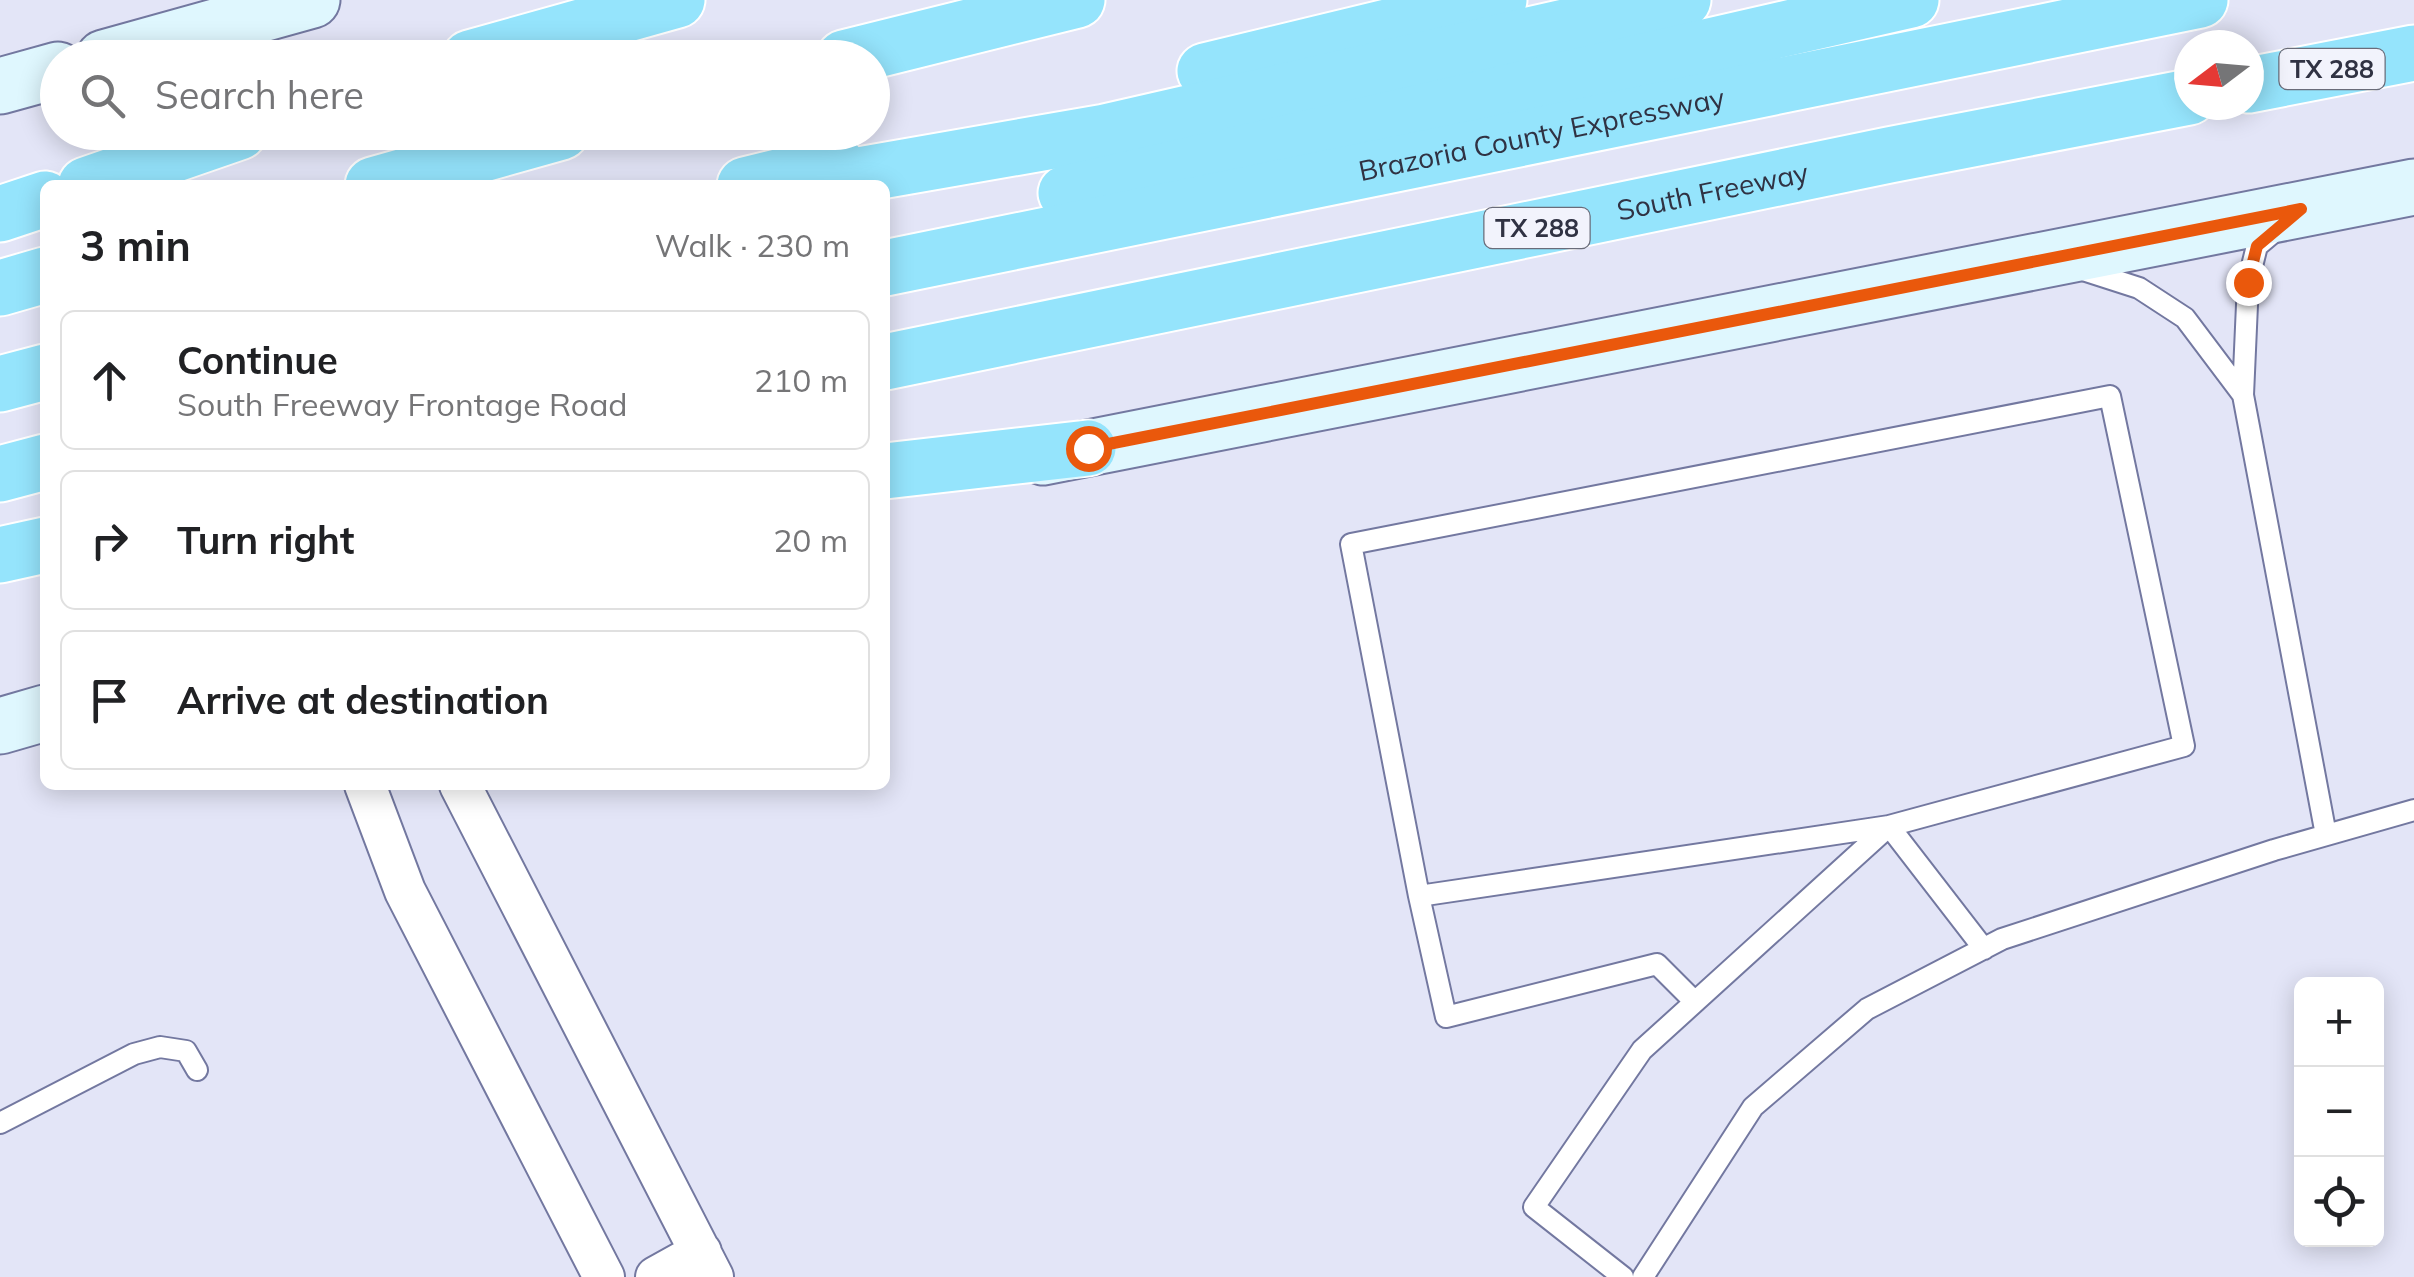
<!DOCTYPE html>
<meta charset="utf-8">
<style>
:root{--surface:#fff;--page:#f6f6f6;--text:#202124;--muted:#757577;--line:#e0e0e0}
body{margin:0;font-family:Mulish,sans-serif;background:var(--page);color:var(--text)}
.controls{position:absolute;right:30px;bottom:30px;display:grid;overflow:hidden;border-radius:15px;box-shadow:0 5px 25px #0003}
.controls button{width:90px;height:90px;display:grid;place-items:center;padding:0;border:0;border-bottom:2px solid var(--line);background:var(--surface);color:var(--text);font:50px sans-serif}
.compass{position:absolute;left:2174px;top:30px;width:90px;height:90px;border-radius:50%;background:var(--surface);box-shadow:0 5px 25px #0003;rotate:254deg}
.stop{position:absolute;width:30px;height:30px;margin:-22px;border:8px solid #ea580c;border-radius:50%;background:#fff}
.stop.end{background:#ea580c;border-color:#fff;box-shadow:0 2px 10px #0008}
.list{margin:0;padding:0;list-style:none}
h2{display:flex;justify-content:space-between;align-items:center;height:130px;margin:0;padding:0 40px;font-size:42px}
h2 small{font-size:32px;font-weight:400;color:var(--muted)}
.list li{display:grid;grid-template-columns:65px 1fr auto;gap:30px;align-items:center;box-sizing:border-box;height:140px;margin:0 20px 20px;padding:0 20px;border:2px solid var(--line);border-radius:15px}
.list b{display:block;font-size:38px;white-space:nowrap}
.list p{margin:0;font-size:32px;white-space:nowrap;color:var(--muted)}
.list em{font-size:32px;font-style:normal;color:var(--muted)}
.icon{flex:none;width:55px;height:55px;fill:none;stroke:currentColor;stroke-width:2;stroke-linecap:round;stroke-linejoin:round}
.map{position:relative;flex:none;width:2414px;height:1277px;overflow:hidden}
.search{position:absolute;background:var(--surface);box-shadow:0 5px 25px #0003;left:40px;top:40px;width:850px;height:110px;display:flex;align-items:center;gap:25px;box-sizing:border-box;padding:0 35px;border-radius:55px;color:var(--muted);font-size:38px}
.panel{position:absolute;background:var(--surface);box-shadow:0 5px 25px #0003;left:40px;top:180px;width:850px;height:610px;border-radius:15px}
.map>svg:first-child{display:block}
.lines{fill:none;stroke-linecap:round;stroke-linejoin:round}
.service-casing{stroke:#7378a0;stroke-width:24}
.minor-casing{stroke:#7378a0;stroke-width:44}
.secondary-casing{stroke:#7378a0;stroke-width:59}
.motorway-casing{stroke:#fff;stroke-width:59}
.service{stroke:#fff;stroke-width:20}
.minor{stroke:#fff;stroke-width:40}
.secondary{stroke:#dff7fe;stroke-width:55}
.motorway{stroke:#95e4fc;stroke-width:55}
.route{stroke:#ea580c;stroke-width:12}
.labels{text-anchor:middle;stroke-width:10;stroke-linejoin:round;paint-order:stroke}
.shield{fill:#f2f3fc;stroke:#6a6c7a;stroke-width:2.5}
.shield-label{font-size:25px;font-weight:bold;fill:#303243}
.street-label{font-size:28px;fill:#303243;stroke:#f2f3fc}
</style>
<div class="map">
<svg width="2414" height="1277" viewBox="0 0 2414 1277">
<rect width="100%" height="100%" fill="#e3e5f7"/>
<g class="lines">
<!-- service casing -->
<g class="service-casing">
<path id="service" d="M2276 230 2257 246 2248 282 2243 395 2326 835
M2080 269 2139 288 2185 318 2243 395
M1889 826 1984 949
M1419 896 1446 1017 1657 964 1695 1002
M0 1123 134 1054 160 1047 186 1051 197 1070
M1623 1277 1534 1207 1642 1050 1889 826 2184 746 2110 396 1351 544 1419 896 1889 826
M1643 1277 1753 1107 1867 1009 2002 939 2274 850 2414 810"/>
</g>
<!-- minor casing -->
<g class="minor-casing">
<path id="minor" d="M365 785 405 891 604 1277
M460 785 713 1277
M656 1277 701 1252"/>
</g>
<!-- secondary casing -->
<g class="secondary-casing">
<path id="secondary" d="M104 58 312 0
M0 86 58 70
M1043 457 2414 187
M0 726 45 713"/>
</g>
<!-- motorway casing -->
<g class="motorway-casing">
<g id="motorway">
<path d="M470 58 677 0"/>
<path d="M844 58 1077 0"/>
<path d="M1205 71 1499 0"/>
<path d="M2249 85 2414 53"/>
<path d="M86 185 239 132"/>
<path d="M373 185 561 132"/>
<path d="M745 185 836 163"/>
<path d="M801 185 1105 132 1683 0"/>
<path d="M1066 193 1911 0"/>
<path d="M0 214 45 199"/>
<path id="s1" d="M885 268 2200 0"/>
<path d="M0 288 45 275"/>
<path id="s2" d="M885 362 1889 155 2189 97"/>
<path d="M0 384 45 372"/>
<path d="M885 471 1088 448"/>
<path d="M0 474 45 462"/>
<path d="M0 555 45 545"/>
</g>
</g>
<!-- service -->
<use href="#service" class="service"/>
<!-- minor -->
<use href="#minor" class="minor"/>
<!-- secondary -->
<use href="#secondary" class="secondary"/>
<!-- motorway -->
<use href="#motorway" class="motorway"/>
</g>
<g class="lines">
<!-- route -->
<path class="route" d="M1088 448 2301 209 2257 246 2248 282"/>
</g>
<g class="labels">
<!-- shield labels -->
<g class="shield">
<rect x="2279.5" y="49" width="105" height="40" rx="8"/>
<rect x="1484.5" y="208" width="105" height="40" rx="8"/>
</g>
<g class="shield-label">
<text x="2332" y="78">TX 288</text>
<text x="1537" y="237">TX 288</text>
</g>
<!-- street labels -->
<g class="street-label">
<text dy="10" stroke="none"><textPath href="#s1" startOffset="670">Brazoria County Expressway</textPath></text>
<text dy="10" stroke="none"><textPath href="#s2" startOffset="845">South Freeway</textPath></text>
</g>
</g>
</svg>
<div class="controls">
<button>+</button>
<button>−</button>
<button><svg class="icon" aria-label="locate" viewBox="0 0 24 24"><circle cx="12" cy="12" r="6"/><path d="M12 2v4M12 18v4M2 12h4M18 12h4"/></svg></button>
</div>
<svg class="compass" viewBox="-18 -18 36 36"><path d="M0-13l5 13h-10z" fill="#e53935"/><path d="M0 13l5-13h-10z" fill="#757577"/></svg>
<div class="stop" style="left:1088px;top:448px"></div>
<div class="stop end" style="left:2248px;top:282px"></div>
<div class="search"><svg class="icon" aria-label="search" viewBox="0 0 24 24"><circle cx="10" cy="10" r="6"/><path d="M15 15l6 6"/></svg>Search here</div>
<section class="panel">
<h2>3 min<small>Walk · 230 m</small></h2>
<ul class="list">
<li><svg class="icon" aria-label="ahead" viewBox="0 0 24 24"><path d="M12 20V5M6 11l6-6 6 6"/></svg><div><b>Continue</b><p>South Freeway Frontage Road</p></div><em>210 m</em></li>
<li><svg class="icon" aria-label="right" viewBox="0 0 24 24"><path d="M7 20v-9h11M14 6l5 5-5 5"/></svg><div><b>Turn right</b></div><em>20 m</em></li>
<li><svg class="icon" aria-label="arrive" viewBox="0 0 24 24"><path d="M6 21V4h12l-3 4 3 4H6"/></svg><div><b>Arrive at destination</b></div></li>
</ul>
</section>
</div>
